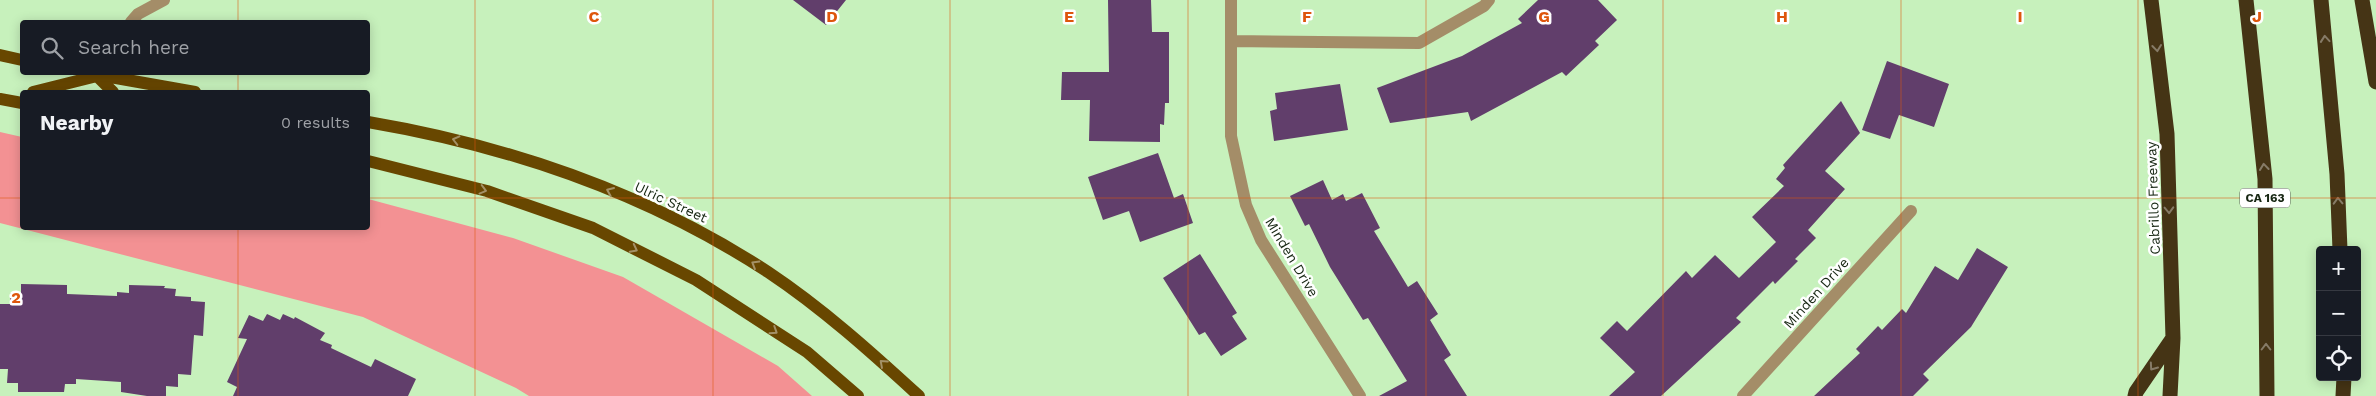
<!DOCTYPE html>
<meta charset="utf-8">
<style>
:root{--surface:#171b24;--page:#242831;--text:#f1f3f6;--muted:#9ea1a6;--line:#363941}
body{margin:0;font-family:"Work Sans",sans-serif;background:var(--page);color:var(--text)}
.controls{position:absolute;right:15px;bottom:15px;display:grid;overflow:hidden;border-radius:5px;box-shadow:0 2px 12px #0003}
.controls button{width:45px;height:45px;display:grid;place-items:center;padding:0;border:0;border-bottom:1px solid var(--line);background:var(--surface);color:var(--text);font:25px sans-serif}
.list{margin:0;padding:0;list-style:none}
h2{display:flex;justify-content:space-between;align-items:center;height:65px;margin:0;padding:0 20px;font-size:21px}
h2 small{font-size:16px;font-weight:400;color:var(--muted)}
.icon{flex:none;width:28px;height:28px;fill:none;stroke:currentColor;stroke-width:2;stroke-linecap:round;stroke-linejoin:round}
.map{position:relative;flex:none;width:2376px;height:396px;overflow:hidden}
.search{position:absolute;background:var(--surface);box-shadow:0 2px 12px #0003;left:20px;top:20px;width:350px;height:55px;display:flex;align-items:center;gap:12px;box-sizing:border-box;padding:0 18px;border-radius:5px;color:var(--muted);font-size:19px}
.panel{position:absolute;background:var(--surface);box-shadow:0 2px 12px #0003;left:20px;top:90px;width:350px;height:140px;border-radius:5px}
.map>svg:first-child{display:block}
.green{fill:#f39193}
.building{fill:#613e6b}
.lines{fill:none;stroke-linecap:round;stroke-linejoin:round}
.minor{stroke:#a48d68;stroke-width:12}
.major{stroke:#684700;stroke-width:12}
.highway{stroke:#453415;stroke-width:15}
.oneway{stroke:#867b67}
.oneway2{stroke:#a49166}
.grid{fill:none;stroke:#de560c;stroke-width:1;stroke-opacity:0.55}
.labels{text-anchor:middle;stroke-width:5;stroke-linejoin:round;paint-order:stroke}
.shield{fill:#fff;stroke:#5c6759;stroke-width:1}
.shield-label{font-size:12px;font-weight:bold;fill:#162612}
.street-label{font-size:14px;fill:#162612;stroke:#fff}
.grid-label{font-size:16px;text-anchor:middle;font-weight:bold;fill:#de560c;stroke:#fff;stroke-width:5;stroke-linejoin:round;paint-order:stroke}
</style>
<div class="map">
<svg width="2376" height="396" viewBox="0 0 2376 396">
<rect width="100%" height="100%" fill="#c7f1bc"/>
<!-- green -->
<path class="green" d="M0 132 22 137V228H368V199L372 200 513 238 623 277 778 366 812 396H529L516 388 363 317 0 223Z"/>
<!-- building -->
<path class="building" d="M793 0H846L826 25Z
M1108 0H1151L1152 32H1169V103H1165L1164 125 1160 124V142L1089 141 1090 100H1061L1062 72H1109Z
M1538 0H1598L1617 20 1595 41 1599 45 1566 76 1562 72 1471 121 1468 112 1390 123 1377 88 1462 56 1522 23 1518 19Z
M1887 61 1949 84 1934 127 1899 115 1890 139 1862 130Z
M1340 84 1348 130 1274 141 1270 111 1277 109 1275 93Z
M1841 101 1860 133 1825 171 1845 189 1808 230 1816 238 1795 259 1798 261 1775 284 1773 281 1736 318 1741 322 1661 396H1609L1635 372 1600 338 1617 321 1627 331 1686 271 1692 278 1715 255 1739 278 1776 242 1752 217 1784 186 1776 179 1785 168 1783 165Z
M1158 153 1174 198 1183 194 1193 223 1140 242 1129 211 1103 220 1088 177Z
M1323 180 1332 200 1343 194 1346 201 1362 193 1380 228 1374 231 1408 287 1417 281 1438 314 1430 320 1451 355 1444 360 1467 396H1379L1407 381 1368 318 1363 320 1330 267 1309 224 1305 226 1290 196Z
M1977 248 2008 267 1971 327 1923 374 1929 380 1913 396H1814L1860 353 1856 349 1878 326 1882 330 1902 309 1906 313 1935 266 1958 280Z
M1200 254 1237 313 1232 316 1247 339 1221 356 1205 332 1199 335 1163 278Z
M21 284 67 285V294L117 296V292L129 293V285L165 286 164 288 176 289 175 296 191 297V301L205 302 203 336 194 335 191 375 178 374V387L166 386V396H147L121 392V382L76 379V384H65L64 392H18V383H7L8 369H0V304H10V293H21Z
M267 314 280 320 283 314 294 319 295 317 325 333 320 340 332 345 331 348 371 367 375 359 416 379 408 396H233L237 387 227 382 247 339 238 338 249 315 263 321Z"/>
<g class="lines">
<!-- minor -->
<path class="minor" d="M1231 0V136L1246 205 1261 240 1360 396
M131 22 138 14 164 0
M1231 41 1419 43 1484 6 1489 0
M1743 396 1911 211"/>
<!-- major -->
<path class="major" d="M0 55 22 60
M82 72 195 92
M33 92 97 76 113 92
M0 99 22 103
M368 122C509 146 647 193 768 272 822 308 871 352 919 396
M368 161 487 191 593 228 696 280 807 352 858 396"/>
<!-- highway -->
<path class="highway" d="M2151 0 2167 134 2173 338 2170 396
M2246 0 2265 179 2267 396
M2321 0 2337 174 2340 250
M2362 0 2376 82
M2135 396 2136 392 2173 338
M2343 396 2344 377"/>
</g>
<!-- one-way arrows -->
<defs><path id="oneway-chevron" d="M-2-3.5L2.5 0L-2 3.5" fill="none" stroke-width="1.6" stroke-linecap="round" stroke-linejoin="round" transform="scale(1.25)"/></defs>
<g class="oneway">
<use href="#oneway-chevron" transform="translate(2325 39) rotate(-95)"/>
<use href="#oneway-chevron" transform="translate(2157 48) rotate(83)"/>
<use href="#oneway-chevron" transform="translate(2264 167) rotate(-96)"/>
<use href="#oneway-chevron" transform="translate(2338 201) rotate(-92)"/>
<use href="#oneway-chevron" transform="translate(2169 210) rotate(88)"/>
<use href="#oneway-chevron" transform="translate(2266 347) rotate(-90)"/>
<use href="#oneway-chevron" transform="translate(2153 367) rotate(125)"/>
</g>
<g class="oneway2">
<use href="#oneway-chevron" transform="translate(456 140) rotate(-166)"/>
<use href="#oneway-chevron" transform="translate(483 190) rotate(15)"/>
<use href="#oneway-chevron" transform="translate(610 191) rotate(-157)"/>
<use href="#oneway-chevron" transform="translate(634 249) rotate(27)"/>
<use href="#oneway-chevron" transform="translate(755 264) rotate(-149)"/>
<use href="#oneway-chevron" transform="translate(774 331) rotate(33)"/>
<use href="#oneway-chevron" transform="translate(883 363) rotate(-138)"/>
</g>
<!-- grid -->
<path class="grid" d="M238 0V22M475 0V396M713 0V396M950 0V396M1188 0V396M1426 0V396M1663 0V396M1901 0V396M2138 0V396M238 72V92M0 198H22M368 198H2376M238 228V396"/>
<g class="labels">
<!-- shield labels -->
<rect class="shield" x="2240" y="188.5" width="50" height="19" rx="4"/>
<g class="shield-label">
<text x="2265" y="202">CA 163</text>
</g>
<!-- street labels -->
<g class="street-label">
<text transform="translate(2153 198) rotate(-92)" y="5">Cabrillo Freeway</text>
<text transform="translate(671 202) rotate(25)" y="5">Ulric Street</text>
<text transform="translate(1292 257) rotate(59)" y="5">Minden Drive</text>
<text transform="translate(1816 293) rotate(-48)" y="5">Minden Drive</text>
</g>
</g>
<g class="grid-label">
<text x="594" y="22">C</text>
<text x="832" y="22">D</text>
<text x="1069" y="22">E</text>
<text x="1307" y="22">F</text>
<text x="1544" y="22">G</text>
<text x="1782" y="22">H</text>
<text x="2020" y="22">I</text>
<text x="2257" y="22">J</text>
<text x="16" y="303">2</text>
</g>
</svg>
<div class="controls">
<button>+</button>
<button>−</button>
<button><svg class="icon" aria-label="locate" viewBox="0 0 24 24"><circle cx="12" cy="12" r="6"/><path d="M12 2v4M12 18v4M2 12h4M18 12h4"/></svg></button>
</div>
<div class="search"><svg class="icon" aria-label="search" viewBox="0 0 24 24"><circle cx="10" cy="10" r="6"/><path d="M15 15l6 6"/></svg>Search here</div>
<section class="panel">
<h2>Nearby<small>0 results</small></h2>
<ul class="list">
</ul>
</section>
</div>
